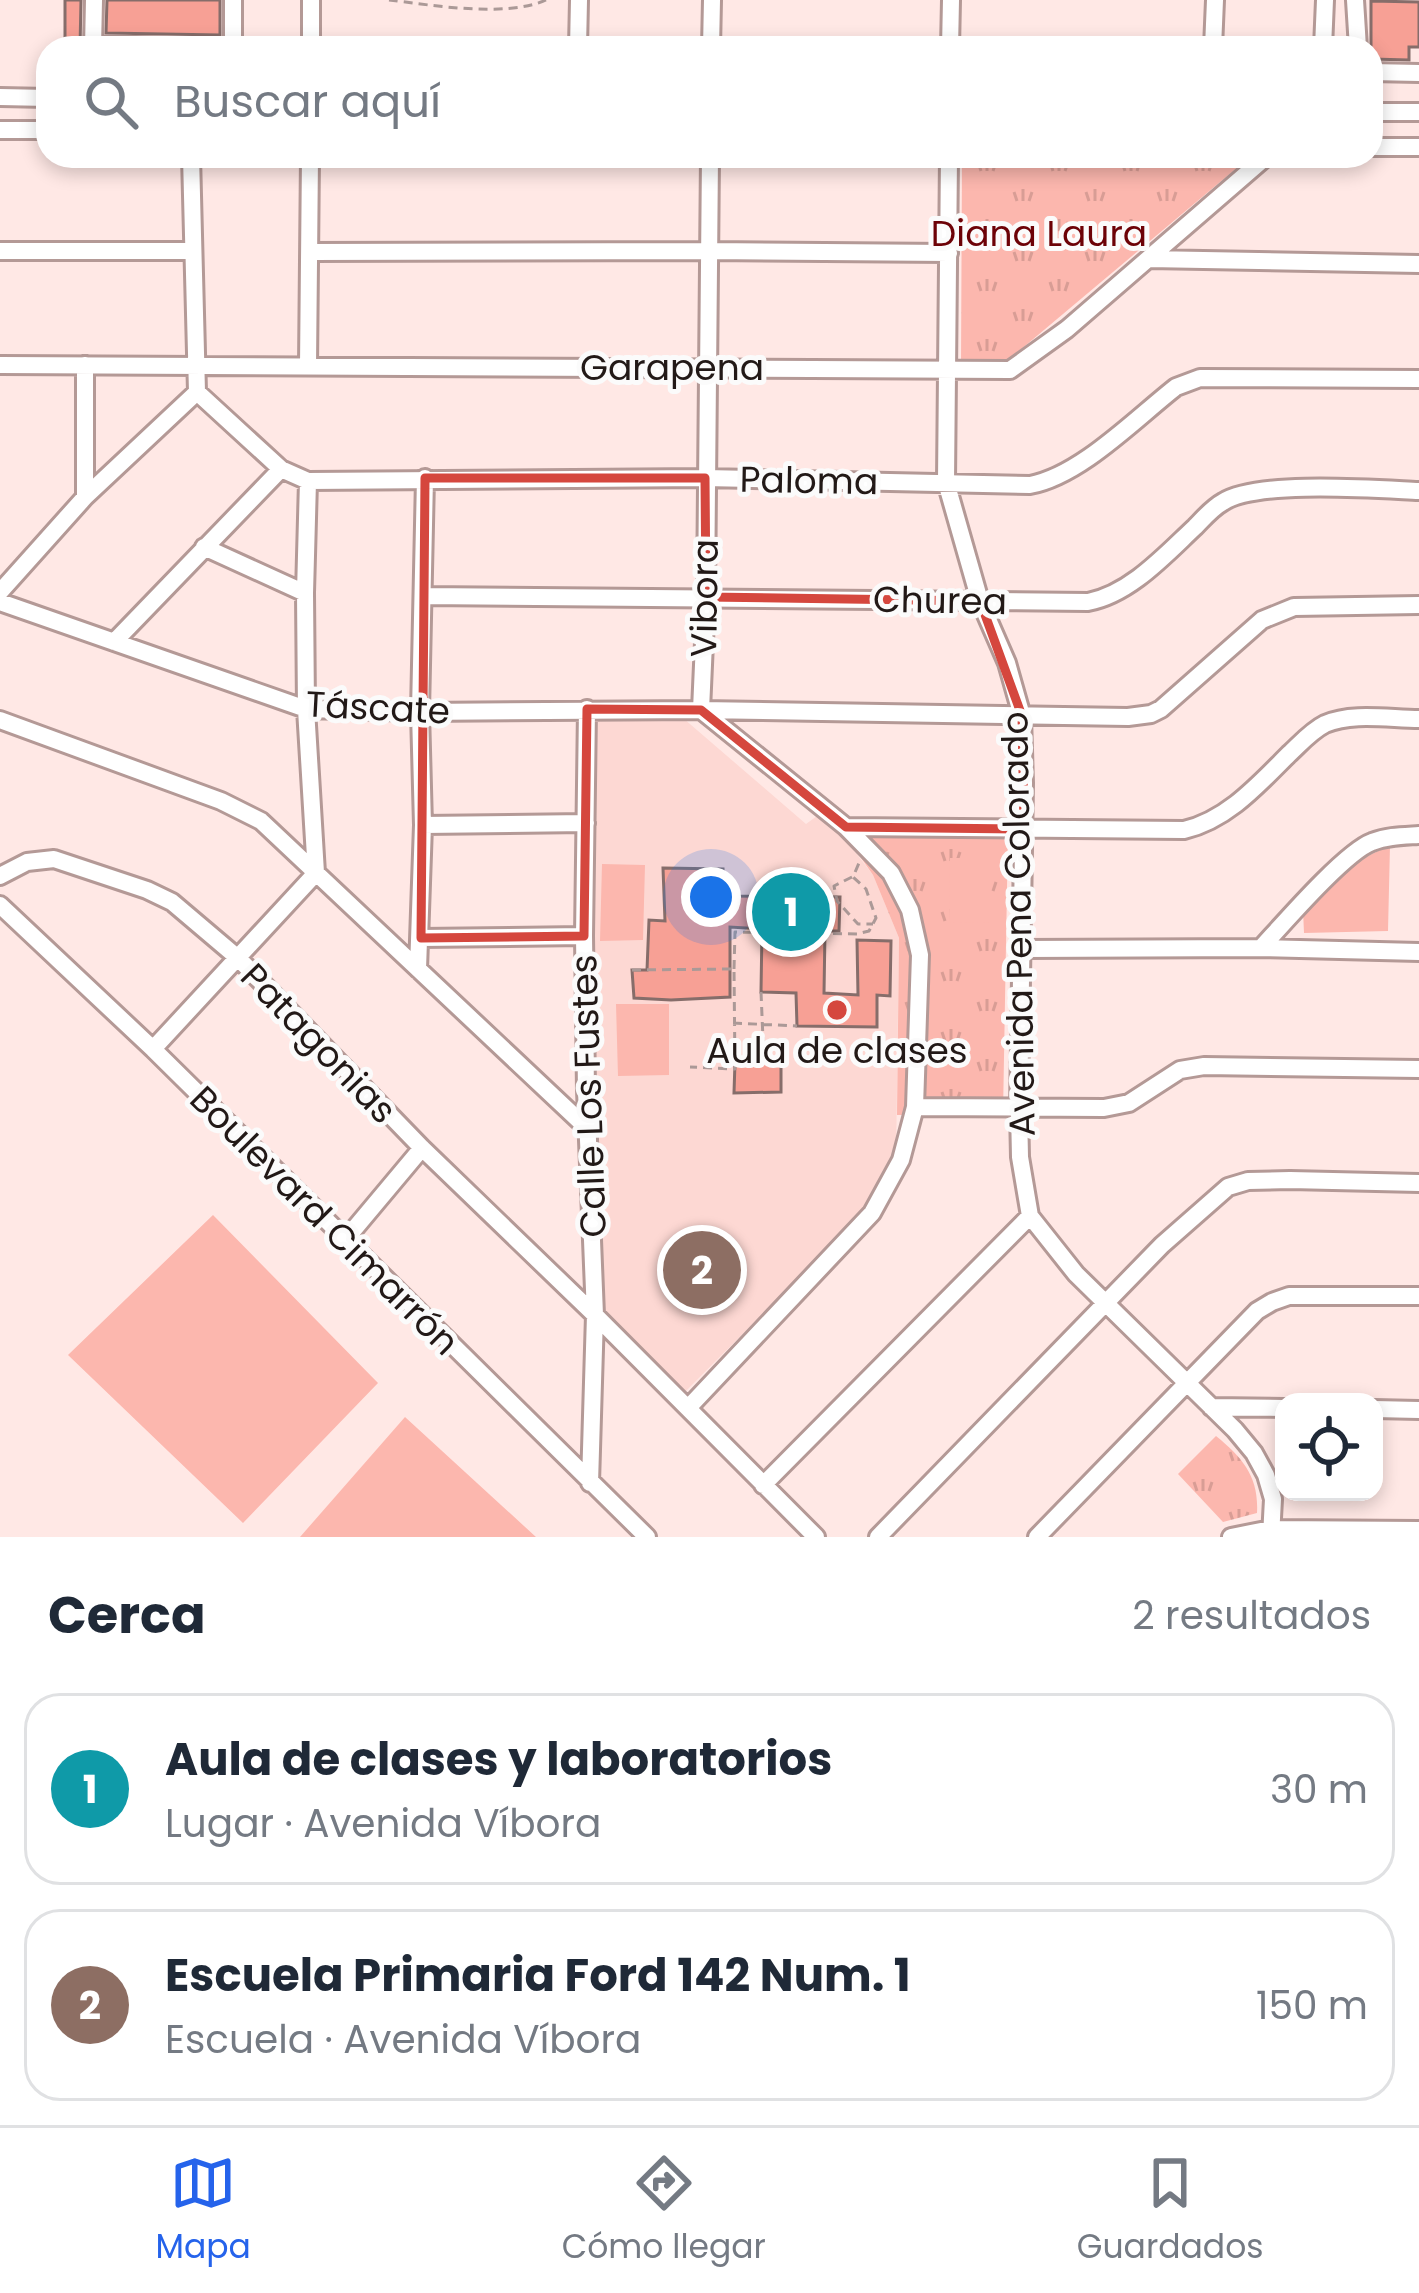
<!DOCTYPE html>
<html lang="es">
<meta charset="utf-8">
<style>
:root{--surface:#fff;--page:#f2f2f3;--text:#1f2937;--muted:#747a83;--line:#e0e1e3;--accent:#2563eb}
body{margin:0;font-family:Poppins,sans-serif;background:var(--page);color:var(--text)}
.controls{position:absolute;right:36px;bottom:36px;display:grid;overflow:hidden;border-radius:24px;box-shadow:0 6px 18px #0003}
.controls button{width:108px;height:108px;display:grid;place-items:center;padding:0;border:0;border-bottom:3px solid var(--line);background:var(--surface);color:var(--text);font:60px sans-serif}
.you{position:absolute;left:711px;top:897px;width:42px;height:42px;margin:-30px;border:9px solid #fff;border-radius:50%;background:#1a73e8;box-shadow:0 0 0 18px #1a73e833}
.badge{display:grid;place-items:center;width:78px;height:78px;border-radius:50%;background:var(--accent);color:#fff;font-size:39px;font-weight:700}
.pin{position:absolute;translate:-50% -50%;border:6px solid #fff;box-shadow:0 3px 12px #0006}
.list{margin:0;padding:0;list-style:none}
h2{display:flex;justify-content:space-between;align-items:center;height:156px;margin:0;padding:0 48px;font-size:51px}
h2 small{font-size:39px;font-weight:400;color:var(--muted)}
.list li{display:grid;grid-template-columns:78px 1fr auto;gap:36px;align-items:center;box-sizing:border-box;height:192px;margin:0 24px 24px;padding:0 24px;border:3px solid var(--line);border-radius:36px}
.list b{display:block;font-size:45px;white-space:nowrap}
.list p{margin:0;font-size:39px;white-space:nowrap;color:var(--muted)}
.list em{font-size:39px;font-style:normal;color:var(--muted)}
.icon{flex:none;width:66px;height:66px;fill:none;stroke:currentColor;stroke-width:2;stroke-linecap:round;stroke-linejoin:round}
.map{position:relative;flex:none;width:1419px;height:1537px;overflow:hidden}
.search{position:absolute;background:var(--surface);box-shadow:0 6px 18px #0003;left:36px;right:36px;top:36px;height:132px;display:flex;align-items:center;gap:30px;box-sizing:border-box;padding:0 42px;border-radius:36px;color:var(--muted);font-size:45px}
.sheet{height:588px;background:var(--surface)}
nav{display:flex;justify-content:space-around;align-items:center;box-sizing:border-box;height:168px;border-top:3px solid var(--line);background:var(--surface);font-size:33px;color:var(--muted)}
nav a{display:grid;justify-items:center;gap:6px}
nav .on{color:var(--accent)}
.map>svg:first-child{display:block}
.built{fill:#fdd8d3}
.grass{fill:url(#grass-tufts)}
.garden{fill:#fcb7ae}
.building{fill:#f7a095;stroke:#866d6a;stroke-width:3}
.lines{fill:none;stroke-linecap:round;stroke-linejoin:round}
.minor-casing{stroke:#b49996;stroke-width:22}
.path{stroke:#ab9997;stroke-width:3;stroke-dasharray:9 6;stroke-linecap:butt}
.minor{stroke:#fff;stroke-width:16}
.marked{fill:none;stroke:#d5473e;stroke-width:9;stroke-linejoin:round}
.poi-dot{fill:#d5473e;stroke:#fbfbfb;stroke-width:4.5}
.labels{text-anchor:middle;stroke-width:10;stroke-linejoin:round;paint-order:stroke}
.park-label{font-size:36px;fill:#6d0207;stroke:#fbfbfb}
.street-label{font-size:36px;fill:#221917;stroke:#fbfbfb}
.poi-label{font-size:36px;fill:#221917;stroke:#fbfbfb}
</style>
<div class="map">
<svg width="1419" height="1537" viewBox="0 0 1419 1537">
<defs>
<pattern id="grass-tufts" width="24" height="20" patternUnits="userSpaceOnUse" patternTransform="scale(3)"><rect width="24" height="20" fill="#fcb7ae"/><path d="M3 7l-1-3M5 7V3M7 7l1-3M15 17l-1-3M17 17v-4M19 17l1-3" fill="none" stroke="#d89d95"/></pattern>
</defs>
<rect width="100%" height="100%" fill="#ffe8e5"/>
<!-- built -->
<path class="built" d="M683 718 806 824 824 811 873 875 899 938 896 1160 866 1210 672 1405 600 1330 589 1108 587 719Z"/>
<!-- grass -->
<path class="grass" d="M962 156H1251L1000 367H961Z
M838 825 1008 832 1003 1114 897 1115 899 938 873 875Z
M1216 1436C1243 1458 1259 1477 1257 1513L1223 1522 1178 1474Z"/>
<!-- garden -->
<path class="garden" d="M1390 845 1388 931 1304 933 1303 910 1344 868Z
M950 858H989V923L949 922Z
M602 864 645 865 643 940 600 941Z
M616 1004H669V1075L618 1076Z
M213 1215 378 1383 243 1523 68 1355Z
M405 1417 536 1537H300Z"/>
<!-- building -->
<path class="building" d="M65 0H81L80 48H65Z
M107 0H220V35L106 33Z
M1371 1 1419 2V47H1409V60L1371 59Z
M663 868 723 869V896L840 897 839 931H825L824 993 858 995 857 940 891 941 890 996 877 995V1027L797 1026 796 993 761 992 762 929 730 927V997L671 1000 634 998 632 970H647L649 920 665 921Z
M735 1062 781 1063V1092L734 1093Z"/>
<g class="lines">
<!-- minor casing -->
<g class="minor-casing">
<path id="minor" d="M1355 0 1358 48
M93 45 221 48
M93 48 94 0
M233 48V0
M311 48V0
M578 48 579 0
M711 48 712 0
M950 48 951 0
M1213 48 1215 0
M1323 48 1325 0
M1371 72 1419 73
M0 97 48 98
M1371 112H1419
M0 130H48
M1371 147H1419
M949 156 946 482 980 601 1007 663 1022 716 1024 783 1019 1110 1020 1157 1030 1216 1076 1274 1235 1430 1254 1453 1266 1475 1273 1499 1271 1537
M0 251H192
M310 252 709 251 949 253
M1149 259 1419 264
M0 365 1010 370 1067 329 1267 156
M85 365V497
M308 366 310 156
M197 392 281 469 308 481 705 478 1030 485C1080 476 1135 419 1176 387L1200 378 1419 379
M204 547 305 593
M0 592 85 497 197 392 191 156
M423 596 1088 602C1130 594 1165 555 1195 527 1203 519 1212 508 1223 502 1257 480 1375 489 1419 491
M0 602 306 709 420 712 701 710 1128 717 1151 714 1161 709 1262 620 1294 607 1419 605
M114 642 281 469
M587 709 584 936 586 1090 595 1315 590 1483
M0 720 221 801 261 821 588 1129
M423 825 586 823
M846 827 1184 830C1227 820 1258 785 1289 754 1300 744 1311 731 1325 724 1352 712 1390 719 1419 719
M0 876 27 862 54 859 147 890 172 902 238 958 422 1148 595 1315 816 1537
M0 905 153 1049 647 1537
M421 938 584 936
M1261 948C1283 924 1345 852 1372 842 1387 836 1403 836 1419 835
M1022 949 1261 948 1419 952
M418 969 423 825 420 712 425 478
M153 1049 316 873 306 709 305 593 308 481
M915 1107 1104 1108 1129 1103 1180 1070 1204 1066 1419 1069
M345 1240 422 1148
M1211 1407 1284 1408
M688 1408 872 1213 901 1160 915 1107 920 955 910 910 891 873 846 827 701 710 706 597 710 156
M1374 1409 1419 1410
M763 1485 1030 1216
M878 1537 1162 1245 1228 1187 1248 1181 1290 1180 1419 1183
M1037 1537 1257 1311 1272 1302 1289 1296H1419
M1231 1537 1271 1529 1419 1530"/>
</g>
<!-- path -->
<path class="path" d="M389 0C431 5 506 18 546 0
M852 877 834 886 837 901 858 924H873
M734 969 735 932 857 934 869 931 876 918 866 889 853 877 859 863
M632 970 734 969 735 1069 690 1067
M761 992 764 1063
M733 1023 797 1026"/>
<!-- minor -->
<use href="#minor" class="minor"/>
</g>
<!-- marked area -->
<path class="marked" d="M425 478H705L706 597 980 601 1022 716 1024 829 846 827 701 710 587 709 584 936 421 938Z"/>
<!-- markers -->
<circle class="poi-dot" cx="837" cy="1010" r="12"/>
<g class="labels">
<!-- park labels -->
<g class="park-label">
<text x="1039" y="246">Diana Laura</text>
</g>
<!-- street labels -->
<g class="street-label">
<text x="672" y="380">Garapena</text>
<text transform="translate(809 480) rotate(1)" y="13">Paloma</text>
<text transform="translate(704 598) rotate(-89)" y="13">Vibora</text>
<text transform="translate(940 600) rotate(1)" y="13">Churea</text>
<text transform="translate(378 707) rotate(3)" y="13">Táscate</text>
<text transform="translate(1018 924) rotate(-91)" y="13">Avenida Pena Colorado</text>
<text transform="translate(319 1043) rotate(46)" y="13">Patagonias</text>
<text transform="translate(588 1096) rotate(-92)" y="13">Calle Los Fustes</text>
<text transform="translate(325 1220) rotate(45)" y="13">Boulevard Cimarrón</text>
</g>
<!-- poi labels -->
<g class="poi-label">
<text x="837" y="1063">Aula de clases</text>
</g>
</g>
</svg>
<div class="controls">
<button><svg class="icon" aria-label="locate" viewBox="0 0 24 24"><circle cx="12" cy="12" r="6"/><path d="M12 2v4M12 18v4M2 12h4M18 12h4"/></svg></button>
</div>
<div class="you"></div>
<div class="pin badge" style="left:791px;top:912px;background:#0f9aa8">1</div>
<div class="pin badge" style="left:702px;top:1270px;background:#8d6e63">2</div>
<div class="search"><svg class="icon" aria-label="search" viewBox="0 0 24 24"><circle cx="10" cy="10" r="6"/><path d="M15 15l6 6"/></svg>Buscar aquí</div>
</div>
<section class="sheet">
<h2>Cerca<small>2 resultados</small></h2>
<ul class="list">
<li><span class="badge" style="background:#0f9aa8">1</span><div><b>Aula de clases y laboratorios</b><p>Lugar · Avenida Víbora</p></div><em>30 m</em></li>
<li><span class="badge" style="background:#8d6e63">2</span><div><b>Escuela Primaria Ford 142 Num. 1</b><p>Escuela · Avenida Víbora</p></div><em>150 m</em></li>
</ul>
</section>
<nav>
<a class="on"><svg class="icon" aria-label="map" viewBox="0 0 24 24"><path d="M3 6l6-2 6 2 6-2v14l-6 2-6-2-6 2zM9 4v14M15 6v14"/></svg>Mapa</a>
<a><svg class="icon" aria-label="directions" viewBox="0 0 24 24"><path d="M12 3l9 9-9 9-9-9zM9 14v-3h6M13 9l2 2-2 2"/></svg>Cómo llegar</a>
<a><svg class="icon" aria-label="saved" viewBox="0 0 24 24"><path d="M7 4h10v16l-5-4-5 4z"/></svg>Guardados</a>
</nav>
